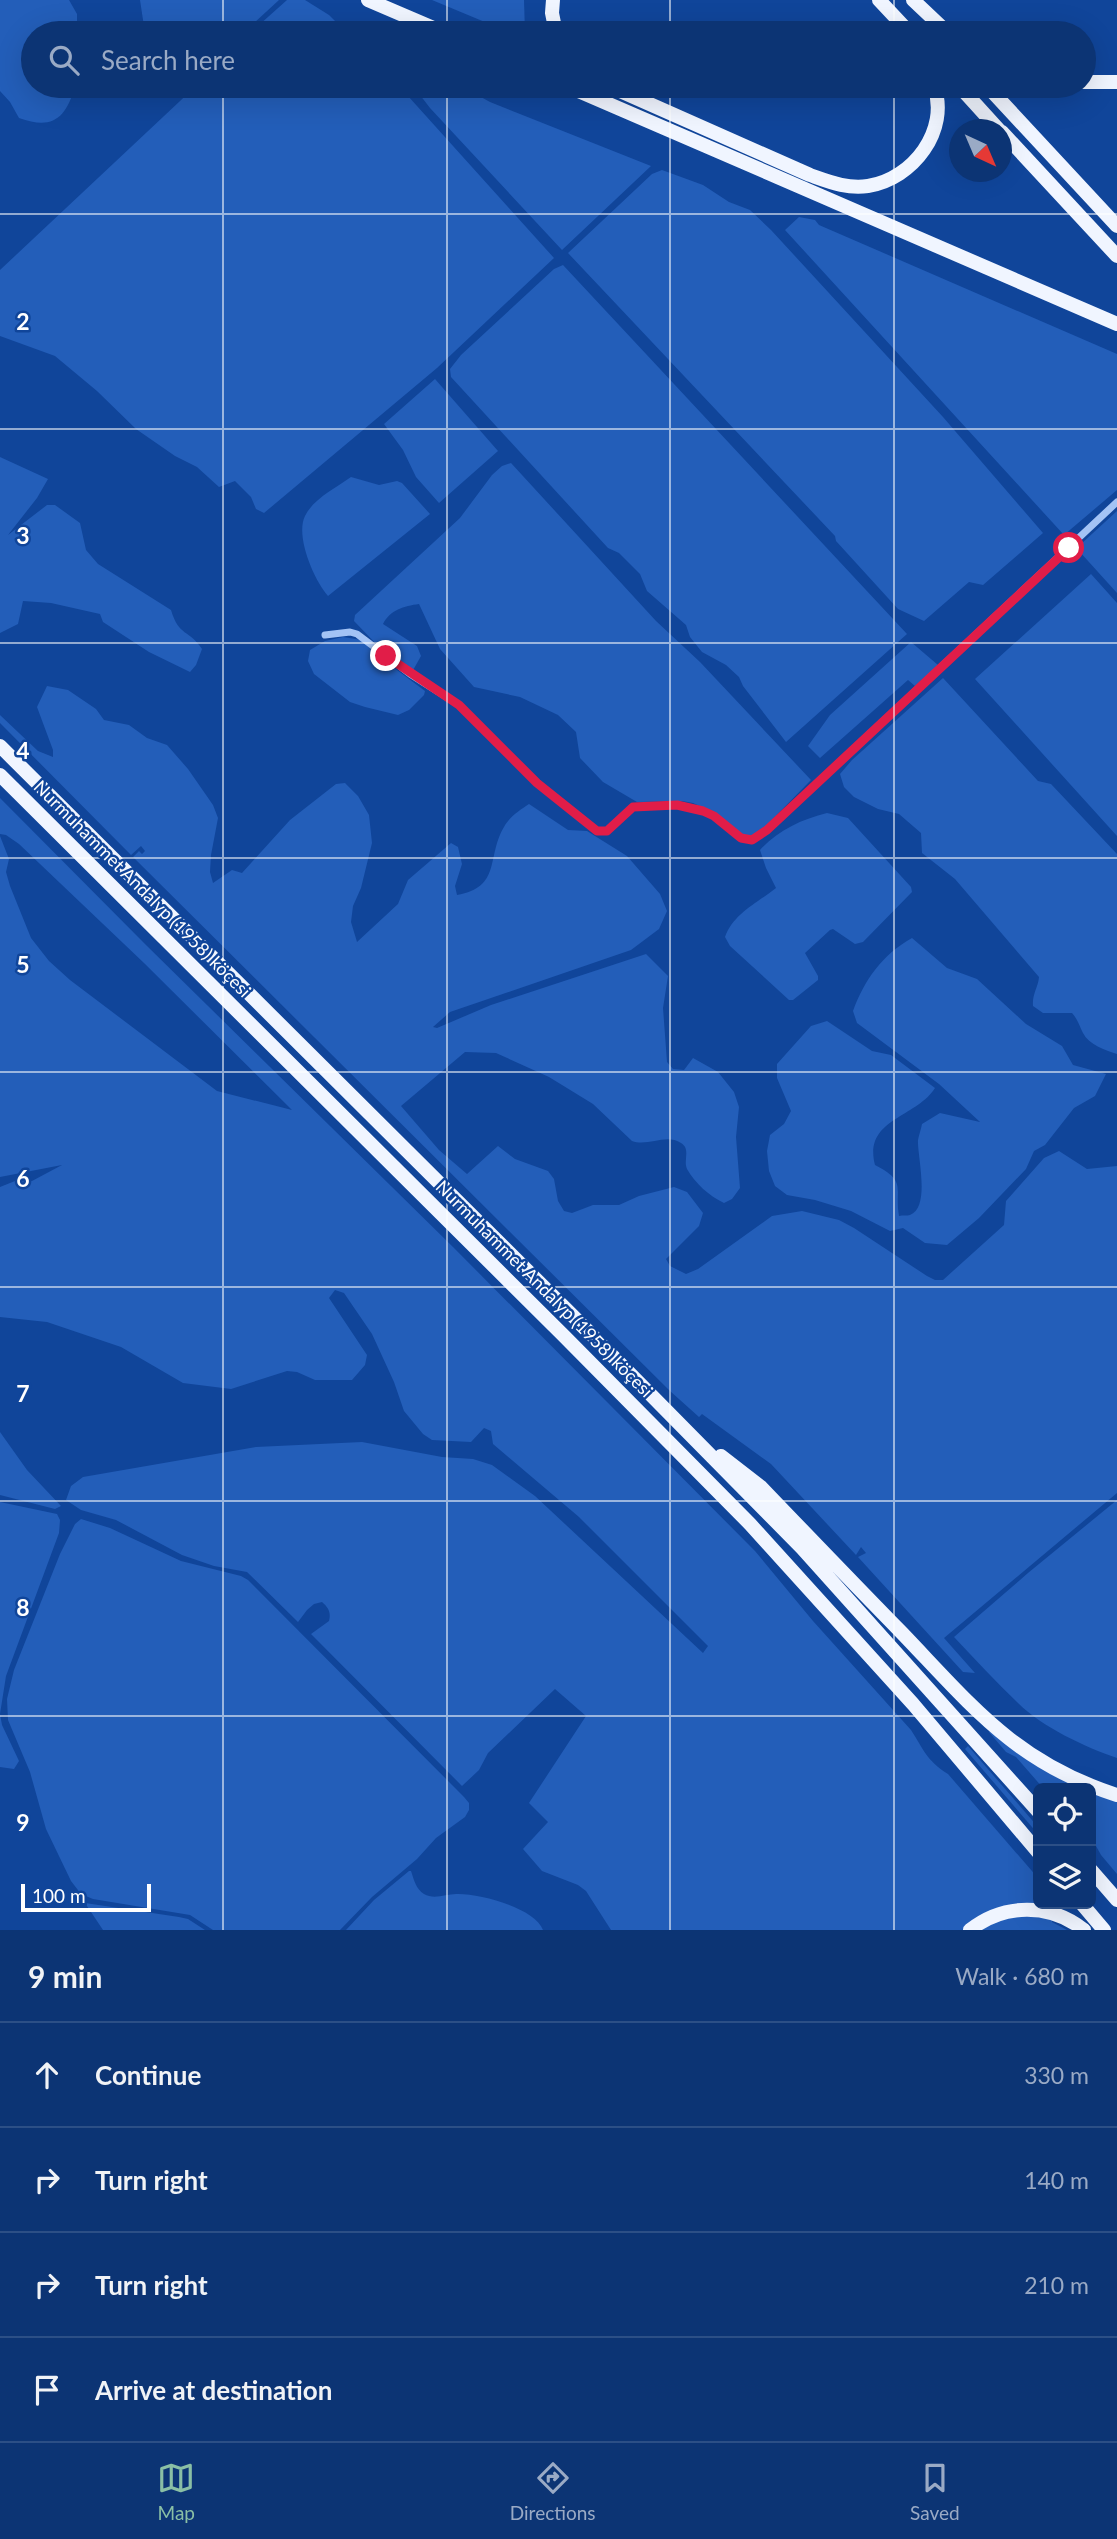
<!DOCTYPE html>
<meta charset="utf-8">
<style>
:root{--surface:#0c3474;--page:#153c79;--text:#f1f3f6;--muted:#9aaac5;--line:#2c4f86;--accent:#8abfa5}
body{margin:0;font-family:Lato,sans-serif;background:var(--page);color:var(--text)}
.controls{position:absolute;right:21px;bottom:21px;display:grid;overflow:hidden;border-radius:10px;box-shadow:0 7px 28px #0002}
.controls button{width:63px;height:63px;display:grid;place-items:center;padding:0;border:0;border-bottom:2px solid var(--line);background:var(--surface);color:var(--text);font:35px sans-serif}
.compass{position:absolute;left:949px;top:119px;width:63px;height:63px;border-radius:50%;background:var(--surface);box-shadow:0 7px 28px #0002;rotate:136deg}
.scale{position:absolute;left:21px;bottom:18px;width:130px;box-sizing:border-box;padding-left:7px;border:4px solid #fff;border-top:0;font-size:19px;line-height:24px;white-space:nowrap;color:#fff;-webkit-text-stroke:5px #10459a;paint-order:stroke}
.stop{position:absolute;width:21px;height:21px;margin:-16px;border:5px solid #e11d48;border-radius:50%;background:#fff}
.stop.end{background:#e11d48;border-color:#fff;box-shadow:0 2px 7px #0008}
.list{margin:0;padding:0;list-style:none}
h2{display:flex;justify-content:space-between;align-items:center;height:91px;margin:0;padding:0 28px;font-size:30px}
h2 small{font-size:23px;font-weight:400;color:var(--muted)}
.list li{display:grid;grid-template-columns:46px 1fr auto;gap:21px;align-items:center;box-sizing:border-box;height:105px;padding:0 28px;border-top:2px solid var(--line)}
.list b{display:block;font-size:26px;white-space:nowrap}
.list em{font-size:23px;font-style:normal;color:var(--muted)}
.icon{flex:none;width:38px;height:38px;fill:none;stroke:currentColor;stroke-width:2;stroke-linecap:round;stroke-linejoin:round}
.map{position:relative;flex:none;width:1117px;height:1930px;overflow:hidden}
.search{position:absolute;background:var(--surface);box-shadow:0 7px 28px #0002;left:21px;right:21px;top:21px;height:77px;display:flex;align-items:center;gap:18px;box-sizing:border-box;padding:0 24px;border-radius:38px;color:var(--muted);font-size:26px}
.sheet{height:511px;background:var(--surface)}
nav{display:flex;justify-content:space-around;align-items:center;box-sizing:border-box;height:98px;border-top:2px solid var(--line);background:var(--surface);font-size:19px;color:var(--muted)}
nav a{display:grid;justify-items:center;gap:4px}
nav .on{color:var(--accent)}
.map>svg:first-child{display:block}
.green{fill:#235eb9}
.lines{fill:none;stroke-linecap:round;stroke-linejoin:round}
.minor{stroke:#a3c3f5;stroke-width:7}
.primary{stroke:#f0f5ff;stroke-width:14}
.route{stroke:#e11d48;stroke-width:9}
.grid{fill:none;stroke:#fff;stroke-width:2;stroke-opacity:0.55}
.labels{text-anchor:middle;stroke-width:5;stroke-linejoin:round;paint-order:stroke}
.street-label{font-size:18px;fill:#fff;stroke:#10459a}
.grid-label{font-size:23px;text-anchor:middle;font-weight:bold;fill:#fff;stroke:#10459a;stroke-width:5;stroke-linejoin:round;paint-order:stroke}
</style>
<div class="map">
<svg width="1117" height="1930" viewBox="0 0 1117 1930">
<rect width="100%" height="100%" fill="#10459a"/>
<!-- green -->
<path class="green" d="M0 0H69L77 14V33H33V86H75C66 119 52 130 19 118L10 102 0 91Z
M140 0H279L243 33H145Z
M287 0H305L329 15 347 33H250Z
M432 0H524L525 33H511Z
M196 86H399L554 258 437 368 264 513 256 509 251 497 235 481 219 487 197 467 175 456 136 429 97 391 55 356 0 336V270Z
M417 86H461L490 102 651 166 562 250 430 108 420 95Z
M662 170 703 185 729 202 750 210 771 230 943 417 1043 533 983 585 969 582 924 621 898 609 836 541 835 536 568 253 652 174Z
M799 217 815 220 819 225 1117 354V490L1064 535 785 230Z
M563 265 907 634 786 742 743 686 739 677 726 665 702 652 690 637 686 625 647 591 640 574 619 553 608 548 451 377 450 369 461 355 554 269Z
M435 379 498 451 439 503 416 477 403 450 384 424Z
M0 457 48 479 37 498 8 535 47 505H55L80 523 86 550 98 564 171 610C179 637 189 629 202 649L196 665 190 672 149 652 103 622 100 614 51 603 23 601 18 624 0 633Z
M511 463 656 621 700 662 811 780 762 830 751 837 743 836 704 808 693 803 682 801 637 802 603 782 580 758 576 732 558 715 520 697 474 687 440 649 419 604C404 606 390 610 383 624L417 646 421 656 412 672 381 649 354 621 355 615 460 518 492 475 502 466Z
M351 477 379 485 397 481 402 483 430 514 328 596C314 580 295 536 305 516 314 498 336 488 351 477Z
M1117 511V593L1079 551 1081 544Z
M1091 574 1117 603V836L975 679Z
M343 637 362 640 377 655 425 691 424 695 409 710 398 715 365 707 350 702 314 674 308 661 310 650 325 641Z
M911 642 938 665 915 686 908 680 820 758 808 746 830 715Z
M943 678 1038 781 1051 784 1117 854V1054C1105 1050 1089 1045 1083 1033 1079 1025 1078 1020 1072 1013H1043L1033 1006C1032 994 1038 988 1039 977L955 879 922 853 921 833 899 814 878 809 854 797 844 787 840 774 852 760Z
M47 686 68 690 96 709 104 720 129 725 147 738 167 745 188 769 213 805 218 818 211 855 210 872 213 883 232 870 242 873 290 820 336 784 345 783 358 796 369 815 372 843 361 888 353 906 351 922 357 942 398 904 408 880 451 843 458 847 462 864 455 886 457 895C502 887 486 857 504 827 509 817 520 810 529 804L568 830 587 831 627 856 660 894 667 911 659 929 631 950 450 1012 433 1027 437 1028 491 1005 646 954 668 976 663 1008 667 1062 673 1069 684 1070 693 1058 718 1072 734 1092 739 1107 736 1137 740 1188 732 1199 724 1203C709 1196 695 1183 687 1169 683 1160 691 1149 681 1143 666 1133 648 1147 632 1141L593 1104 549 1077 496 1053 465 1052 401 1106 439 1150 467 1174 498 1146 515 1159 548 1171 554 1179 558 1201 564 1211 572 1213 593 1205H619L639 1196 674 1187 687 1192 703 1213 699 1226 666 1259 670 1266 686 1274 698 1269 772 1216 802 1211 839 1220 854 1228 927 1276 935 1280H943L1004 1225 1006 1201 1044 1158 1059 1151 1087 1169 1117 1166V1493L944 1638 975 1673 963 1672 858 1557 866 1553 861 1547 856 1555 771 1464 702 1414 699 1417 670 1391 133 857 139 851 142 854 145 851 141 846 131 855 0 723V715L38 751 53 757V750L37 707Z
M0 798 146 945 453 1247 755 1551 813 1621 911 1730C924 1750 926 1760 948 1774L1038 1878V1904H1060L1063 1907 969 1924 963 1930H611L586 1891 578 1885 542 1871 523 1849 548 1822 529 1803 586 1716 555 1689 488 1753 479 1770 462 1786 311 1634 329 1621C331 1613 329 1608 322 1602L314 1604 307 1610 298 1622 247 1572 214 1566 182 1555 116 1520 81 1510 66 1500 71 1486 83 1477 256 1447 362 1442 442 1457 473 1459 492 1465 535 1496 703 1653 708 1646 579 1517 493 1444 491 1431 484 1428 471 1442 432 1440 423 1434 404 1411 394 1382 372 1334 344 1293 335 1290 329 1298 367 1355 365 1365 352 1380H315L297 1372 287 1371 231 1389 183 1383 121 1347 47 1322 0 1317V1187L15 1181H32L62 1165 0 1177V836L9 859 6 872 10 886 31 938 49 961 70 980 217 1091 292 1110 144 963 19 844 6 835 0 834Z
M827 813 848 818 911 887 912 892 863 942 855 944 833 929 830 930 805 953 818 976V980L793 1000H789L730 946 725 937C733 914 757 903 776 888L766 868 760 850C777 831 802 819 827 813Z
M912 938 947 968 977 979 1026 1024 1062 1046 1073 1065 1106 1074 1095 1096 1074 1108 1045 1145 1034 1151 1026 1169 979 1218 947 1245 925 1243 903 1228 890 1231 851 1211 815 1200 787 1195 775 1186 769 1171 767 1151 770 1135 784 1124 791 1111 777 1078V1064L811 1026 827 1021 872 1051 891 1055 935 1088C916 1118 863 1119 875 1165 908 1182 894 1188 899 1216 903 1215 907 1216 910 1215 931 1207 917 1155 918 1140 919 1135 921 1129 922 1124L940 1113 980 1122 939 1084 857 1023 853 1011C865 979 882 955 912 938Z
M0 1432 27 1470 61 1506 55 1509 0 1495Z
M1117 1500V1758C1085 1747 1042 1727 1018 1703 996 1682 975 1659 954 1637L1028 1573Z
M0 1502 57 1514 60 1520 59 1533 6 1676 0 1714 2 1725 19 1761 14 1769 0 1767Z
M81 1519 110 1528 181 1561 241 1576 248 1580 464 1797 469 1803V1810L465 1817 436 1838 417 1859 372 1897 340 1930H213L190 1915 93 1899 81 1894 71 1881 46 1829 30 1772 8 1720 7 1699 14 1670 60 1554 75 1524Z
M989 1732 990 1731 1081 1788H1043L1016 1757 1006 1752Z
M968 1746 1038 1827V1834L965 1749Z
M1091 1792 1117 1801V1874L1101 1855 1091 1837Z
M409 1871H411C414 1880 416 1889 424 1894 434 1900 446 1894 456 1894 479 1893 535 1908 543 1930H346L374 1900Z
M85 1903 179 1917 188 1919 205 1930H103Z
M1015 1916 1053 1918 1052 1922 1067 1930H981L997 1921Z"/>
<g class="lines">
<!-- minor -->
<path class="minor" d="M325 635 350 632 357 634 410 674 459 705 537 783 597 831H607L633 807 677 805 703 811 714 816 741 838 752 840 767 830 1117 502"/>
<!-- primary -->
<path class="primary" d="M368 0 445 33
M553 0 552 13 556 33
M879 0 910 33
M913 0 948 33
M1084 82H1117
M567 86 1117 324
M609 86 810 175C830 182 847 189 868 186 913 179 950 130 934 86
M959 86 999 130
M987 86 1117 226
M1002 132 1117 256
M0 746 580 1323 802 1548 1038 1811
M0 775 564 1336 750 1524 913 1704 1038 1852
M721 1456 761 1487C808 1536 855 1585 902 1633 972 1706 1016 1763 1117 1795
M1091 1870 1117 1900
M1082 1904 1104 1930
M970 1930C1004 1903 1050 1903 1084 1930"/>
</g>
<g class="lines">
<!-- route -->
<path class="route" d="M386 656 459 705 537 783 597 831H607L633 807 677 805 703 811 714 816 741 838 752 840 767 830 1069 548"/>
</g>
<!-- grid -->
<path class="grid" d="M223 0V33M447 0V33M670 0V33M894 0V33M223 86V1930M447 86V1930M670 86V1930M894 86V1930M0 214H1117M0 429H1117M0 643H1117M0 858H1117M0 1072H1117M0 1287H1117M0 1501H1117M0 1716H1117"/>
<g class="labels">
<!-- street labels -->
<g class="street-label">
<text transform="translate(142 889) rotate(45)" y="6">Nurmuhammet Andalyp (1958) köçesi</text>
<text transform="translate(544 1289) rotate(45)" y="6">Nurmuhammet Andalyp (1958) köçesi</text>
</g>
</g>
<g class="grid-label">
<text x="23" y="330">2</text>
<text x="23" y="544">3</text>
<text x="23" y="759">4</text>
<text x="23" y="973">5</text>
<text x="23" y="1187">6</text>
<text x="23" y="1402">7</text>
<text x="23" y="1616">8</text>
<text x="23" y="1831">9</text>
</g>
</svg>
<div class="controls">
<button><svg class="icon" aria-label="locate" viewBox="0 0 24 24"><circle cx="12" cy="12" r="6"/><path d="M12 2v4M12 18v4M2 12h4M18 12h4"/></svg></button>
<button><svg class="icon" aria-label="layers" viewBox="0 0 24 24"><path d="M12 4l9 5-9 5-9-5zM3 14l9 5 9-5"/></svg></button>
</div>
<svg class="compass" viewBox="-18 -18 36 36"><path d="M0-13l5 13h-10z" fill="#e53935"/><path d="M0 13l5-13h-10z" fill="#9aaac5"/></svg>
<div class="scale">100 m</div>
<div class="stop" style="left:1069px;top:548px"></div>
<div class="stop end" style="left:386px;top:656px"></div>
<div class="search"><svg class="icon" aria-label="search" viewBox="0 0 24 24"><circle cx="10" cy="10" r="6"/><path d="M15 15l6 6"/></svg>Search here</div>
</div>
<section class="sheet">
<h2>9 min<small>Walk · 680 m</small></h2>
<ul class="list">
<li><svg class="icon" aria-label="ahead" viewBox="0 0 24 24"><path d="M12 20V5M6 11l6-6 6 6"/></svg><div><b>Continue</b></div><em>330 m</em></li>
<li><svg class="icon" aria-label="right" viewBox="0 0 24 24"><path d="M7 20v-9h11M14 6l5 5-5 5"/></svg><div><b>Turn right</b></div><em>140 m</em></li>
<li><svg class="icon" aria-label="right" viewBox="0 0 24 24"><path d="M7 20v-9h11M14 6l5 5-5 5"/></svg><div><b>Turn right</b></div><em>210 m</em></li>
<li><svg class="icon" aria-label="arrive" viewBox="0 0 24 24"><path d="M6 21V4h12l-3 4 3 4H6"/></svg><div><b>Arrive at destination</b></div></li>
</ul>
</section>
<nav>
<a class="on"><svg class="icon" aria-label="map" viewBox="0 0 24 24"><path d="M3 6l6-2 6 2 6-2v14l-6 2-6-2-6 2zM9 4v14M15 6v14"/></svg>Map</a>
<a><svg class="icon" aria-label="directions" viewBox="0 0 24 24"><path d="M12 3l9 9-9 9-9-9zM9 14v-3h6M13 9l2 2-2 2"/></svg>Directions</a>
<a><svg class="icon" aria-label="saved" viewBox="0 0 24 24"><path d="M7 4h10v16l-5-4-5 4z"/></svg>Saved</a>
</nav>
